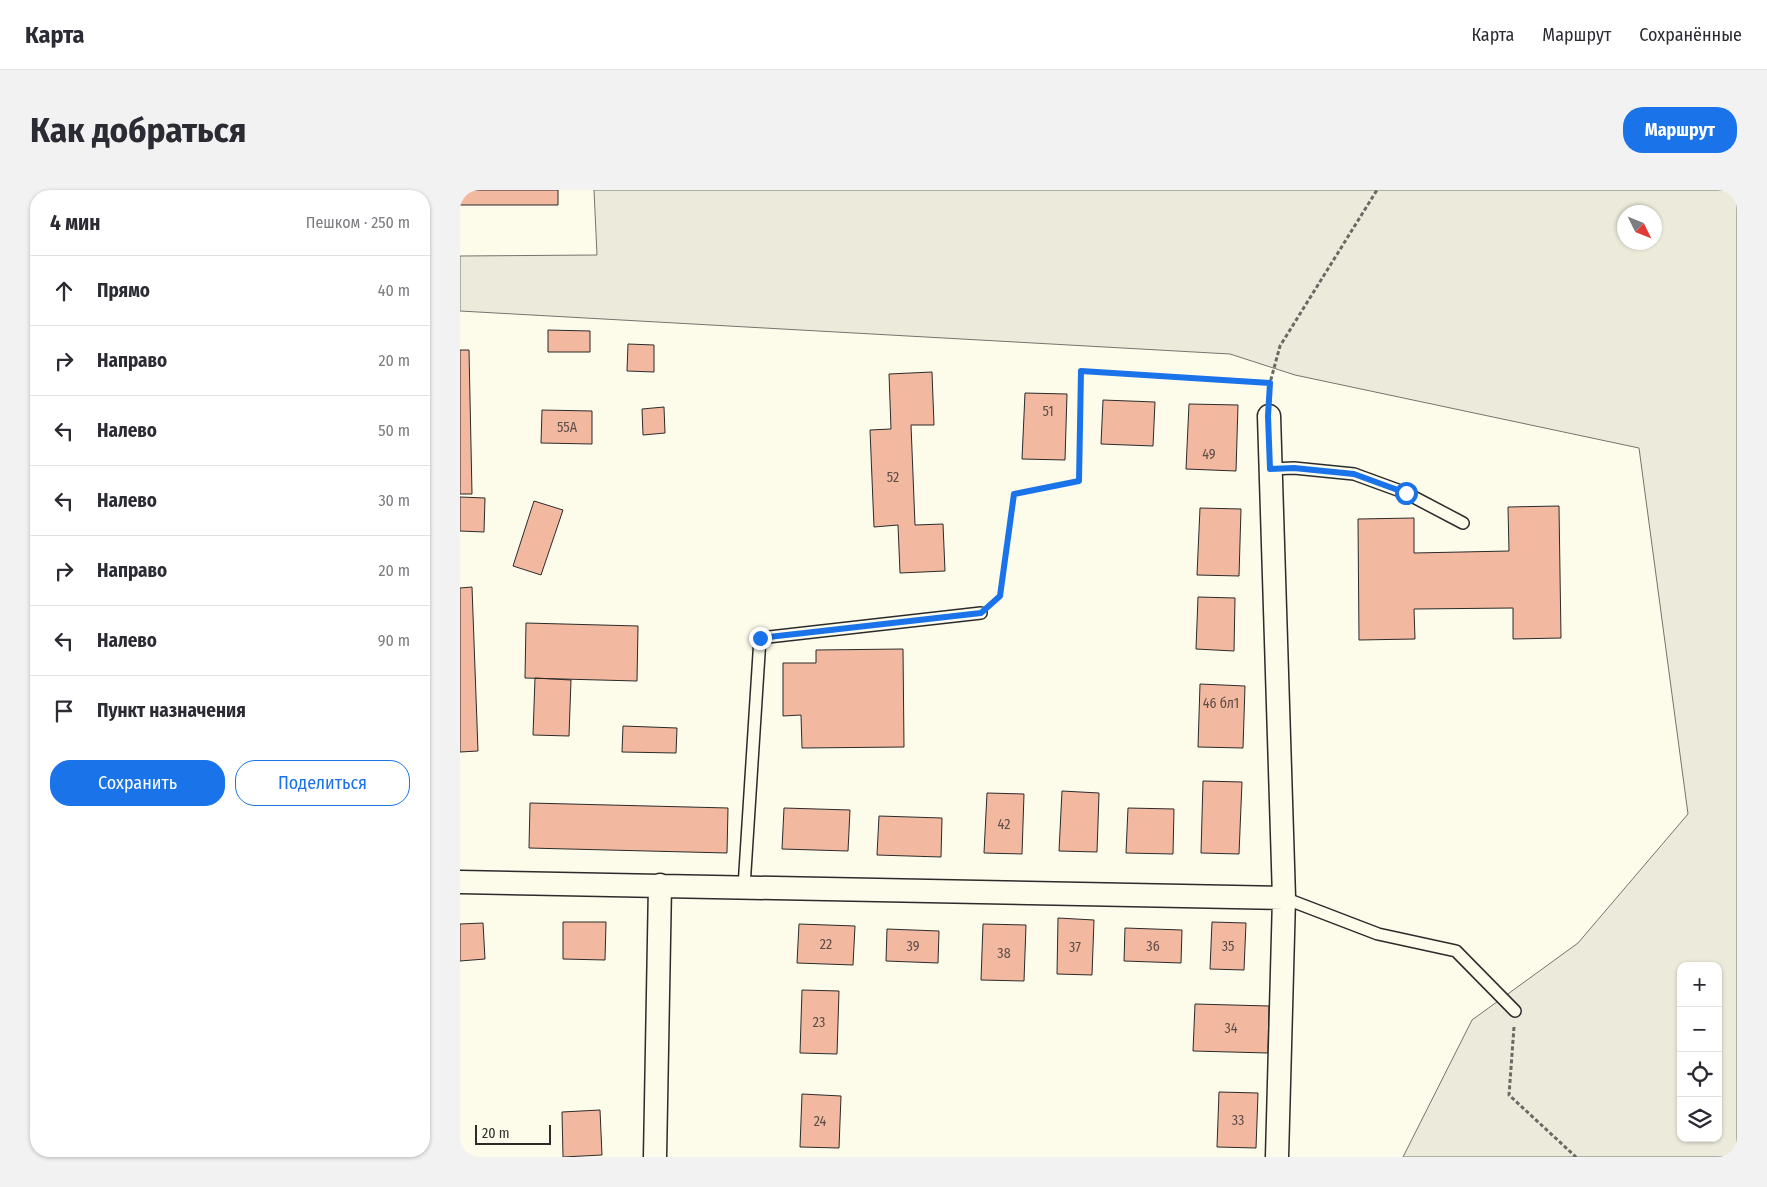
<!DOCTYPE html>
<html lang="ru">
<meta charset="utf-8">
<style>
:root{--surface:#fff;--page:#f2f2f3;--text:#2b2b33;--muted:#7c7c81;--line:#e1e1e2;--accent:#1a73e8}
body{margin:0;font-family:"Fira Sans Condensed",sans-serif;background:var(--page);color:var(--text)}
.controls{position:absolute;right:15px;bottom:15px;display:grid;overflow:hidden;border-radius:10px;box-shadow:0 1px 4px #0004}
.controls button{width:45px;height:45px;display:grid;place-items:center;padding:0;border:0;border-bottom:1px solid var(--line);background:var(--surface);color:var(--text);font:25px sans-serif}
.compass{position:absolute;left:1157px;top:15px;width:45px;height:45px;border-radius:50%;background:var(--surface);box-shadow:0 1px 4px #0004;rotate:133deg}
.scale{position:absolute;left:15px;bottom:12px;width:76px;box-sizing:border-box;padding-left:5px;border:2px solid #2b2b2b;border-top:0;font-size:14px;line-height:18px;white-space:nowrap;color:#2b2b2b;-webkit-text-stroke:4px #fdfbea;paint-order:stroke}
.stop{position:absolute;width:15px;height:15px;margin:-11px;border:4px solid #1a73e8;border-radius:50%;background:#fff}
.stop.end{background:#1a73e8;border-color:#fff;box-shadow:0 1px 5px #0008}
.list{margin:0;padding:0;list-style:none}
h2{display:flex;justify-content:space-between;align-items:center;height:65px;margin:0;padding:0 20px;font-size:21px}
h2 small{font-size:16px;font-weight:400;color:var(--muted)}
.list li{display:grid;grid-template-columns:32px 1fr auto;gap:15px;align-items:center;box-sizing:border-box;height:70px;padding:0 20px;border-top:1px solid var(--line)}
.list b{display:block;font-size:19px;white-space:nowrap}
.list em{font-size:16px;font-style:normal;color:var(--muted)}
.actions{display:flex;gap:10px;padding:15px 20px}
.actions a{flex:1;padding:11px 0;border:1px solid var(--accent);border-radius:20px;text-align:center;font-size:18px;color:var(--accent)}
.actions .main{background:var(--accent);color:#fff}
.icon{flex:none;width:28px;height:28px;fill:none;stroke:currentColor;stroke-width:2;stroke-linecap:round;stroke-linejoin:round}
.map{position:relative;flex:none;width:1277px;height:967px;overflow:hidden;border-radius:20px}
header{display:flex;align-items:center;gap:30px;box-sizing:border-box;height:70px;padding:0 25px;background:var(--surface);border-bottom:1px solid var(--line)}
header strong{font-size:24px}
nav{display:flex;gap:28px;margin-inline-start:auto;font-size:18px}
.intro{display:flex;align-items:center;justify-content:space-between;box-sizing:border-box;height:120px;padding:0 30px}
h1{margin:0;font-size:35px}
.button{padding:12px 22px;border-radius:20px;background:var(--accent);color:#fff;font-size:18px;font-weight:700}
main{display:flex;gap:30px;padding:0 30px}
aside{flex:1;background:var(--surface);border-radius:20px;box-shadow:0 1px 4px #0004}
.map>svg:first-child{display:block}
.green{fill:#ecebdb;stroke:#74746e;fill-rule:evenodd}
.building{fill:#f2b8a0;stroke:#2b2b2b}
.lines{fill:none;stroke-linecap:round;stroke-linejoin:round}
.service-casing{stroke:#2b2b2b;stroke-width:14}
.minor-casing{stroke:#2b2b2b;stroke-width:25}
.path{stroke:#6a6964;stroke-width:3;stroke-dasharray:4 2.5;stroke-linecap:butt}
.service{stroke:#fdfbea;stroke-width:11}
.minor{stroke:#fdfbea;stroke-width:22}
.route{stroke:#1a73e8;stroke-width:6}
.labels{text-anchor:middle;stroke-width:4;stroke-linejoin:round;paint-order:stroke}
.number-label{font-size:14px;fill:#5d4e48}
</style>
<header>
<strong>Карта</strong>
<nav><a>Карта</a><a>Маршрут</a><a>Сохранённые</a></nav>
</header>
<div class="intro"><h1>Как добраться</h1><a class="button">Маршрут</a></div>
<main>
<aside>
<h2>4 мин<small>Пешком · 250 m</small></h2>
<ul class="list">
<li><svg class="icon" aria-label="ahead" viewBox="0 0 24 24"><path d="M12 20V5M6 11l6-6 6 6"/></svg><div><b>Прямо</b></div><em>40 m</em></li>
<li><svg class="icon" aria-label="right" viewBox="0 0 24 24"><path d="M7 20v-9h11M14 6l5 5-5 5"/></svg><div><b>Направо</b></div><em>20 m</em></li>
<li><svg class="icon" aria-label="left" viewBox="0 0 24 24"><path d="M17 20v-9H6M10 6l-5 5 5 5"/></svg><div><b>Налево</b></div><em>50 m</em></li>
<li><svg class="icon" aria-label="left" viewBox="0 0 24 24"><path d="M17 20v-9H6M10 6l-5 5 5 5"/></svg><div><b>Налево</b></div><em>30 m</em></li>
<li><svg class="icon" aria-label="right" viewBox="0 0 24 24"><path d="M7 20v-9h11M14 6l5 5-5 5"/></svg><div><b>Направо</b></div><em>20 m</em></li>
<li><svg class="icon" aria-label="left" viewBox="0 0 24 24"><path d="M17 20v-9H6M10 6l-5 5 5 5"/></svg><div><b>Налево</b></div><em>90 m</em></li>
<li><svg class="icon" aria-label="arrive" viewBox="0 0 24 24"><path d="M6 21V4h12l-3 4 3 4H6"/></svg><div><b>Пункт назначения</b></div></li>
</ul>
<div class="actions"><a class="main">Сохранить</a><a>Поделиться</a></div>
</aside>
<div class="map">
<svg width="1277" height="967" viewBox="0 0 1277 967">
<rect width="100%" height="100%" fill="#fdfbea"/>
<!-- green -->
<path class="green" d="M134 0H1277V967H943L1012 830 1118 753 1228 624 1179 258 835 185 770 164 0 121V66L137 65ZM1164 22H1194V52H1164ZM1221 776H1258V948H1221Z"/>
<!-- building -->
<path class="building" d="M0 0H98V15H0Z
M88 140 130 141V162H88Z
M168 154 194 155V182L167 181Z
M0 160H9L12 304H0Z
M472 182 474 235H451L455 335 483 334 485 381 440 383 438 335 414 337 410 240 431 239 429 184Z
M565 203 607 204 605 270 562 269Z
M643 210 695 212 693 256 641 254Z
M729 214 778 215 776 281 726 279Z
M204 217 205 243 183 245 182 219Z
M82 220 132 221V254L81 253Z
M0 307 25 308 24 342 0 341Z
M74 311 103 320 81 385 53 376Z
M1099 316 1101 448 1053 449V418L954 419 955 449 899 450 898 329 954 328V363L1049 361 1048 317Z
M740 318 781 319 779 386 737 385Z
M12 397 18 561 0 562V398Z
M738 407 775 408 774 461 736 459Z
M66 433 178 436 177 491 65 488Z
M443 459 444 557 342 558 341 525 323 526V473H356V460Z
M75 488 111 490 109 546 73 545Z
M740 494 785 496 783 558 738 557Z
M163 536 217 538 216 563 162 562Z
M743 591 782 592 779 664 741 663Z
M602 601 639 603 637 662 599 661Z
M527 603 564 604 562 664 524 663Z
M70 613 268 618 267 663 69 658Z
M324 618 390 620 388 661 322 659Z
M668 618 714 619 713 664 666 663Z
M419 626 482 628 481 667 417 665Z
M598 728 634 730 632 785 597 784Z
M103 732H146L145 770 103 769Z
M752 732 786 733 784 780 750 779Z
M23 733 25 769 0 771V734Z
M339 734 395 736 393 775 337 773Z
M523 734 566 735 564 791 521 790Z
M665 738 722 740 721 773 664 771Z
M427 739 479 741 478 773 426 771Z
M342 800 379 801 377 864 340 863Z
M735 814 809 816 808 863 733 861Z
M759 902 798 903 796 958 757 957Z
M342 904 381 906 379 958 340 957Z
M140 920 142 965 103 967 102 922Z"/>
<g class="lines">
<!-- service casing -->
<g class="service-casing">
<path id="service" d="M810 279 834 278 894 284 946 303 1003 333
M284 697 300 448 521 423
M824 708 918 744 996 761 1055 821"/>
</g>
<!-- minor casing -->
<g class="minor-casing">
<path id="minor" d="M809 226 824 708 817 967
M0 692 824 708
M195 967 200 695"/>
</g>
<!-- path -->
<path class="path" d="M809 203 810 193 820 156 917 0
M535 411 540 407 554 304 619 291 621 181 810 193
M1054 837 1049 905 1116 967"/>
<!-- service -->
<use href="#service" class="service"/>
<!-- minor -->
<use href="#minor" class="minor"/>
</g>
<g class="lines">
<!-- route -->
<path class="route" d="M300 448 521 423 540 406 554 304 619 291 621 181 810 193 808 226 810 279 834 278 894 284 946 303"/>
</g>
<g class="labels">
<!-- number labels -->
<g class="number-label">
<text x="588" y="226">51</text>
<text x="107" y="242">55А</text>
<text x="749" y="269">49</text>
<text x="433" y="292">52</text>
<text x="761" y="518">46 бл1</text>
<text x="544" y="639">42</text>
<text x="366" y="759">22</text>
<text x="453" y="761">39</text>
<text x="693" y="761">36</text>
<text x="768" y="761">35</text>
<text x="615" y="762">37</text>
<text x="544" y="768">38</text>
<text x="359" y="837">23</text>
<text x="771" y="843">34</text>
<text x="778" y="935">33</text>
<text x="360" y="936">24</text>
</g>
</g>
</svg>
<div class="controls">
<button>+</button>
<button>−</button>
<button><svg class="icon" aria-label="locate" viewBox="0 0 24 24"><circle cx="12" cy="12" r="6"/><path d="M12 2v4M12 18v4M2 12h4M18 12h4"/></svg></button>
<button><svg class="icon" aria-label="layers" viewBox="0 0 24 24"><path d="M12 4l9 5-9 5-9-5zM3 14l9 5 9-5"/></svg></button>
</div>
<svg class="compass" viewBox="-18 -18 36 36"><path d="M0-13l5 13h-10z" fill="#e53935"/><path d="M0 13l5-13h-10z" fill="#7c7c81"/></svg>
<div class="scale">20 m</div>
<div class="stop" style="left:946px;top:303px"></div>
<div class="stop end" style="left:300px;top:448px"></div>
</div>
</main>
